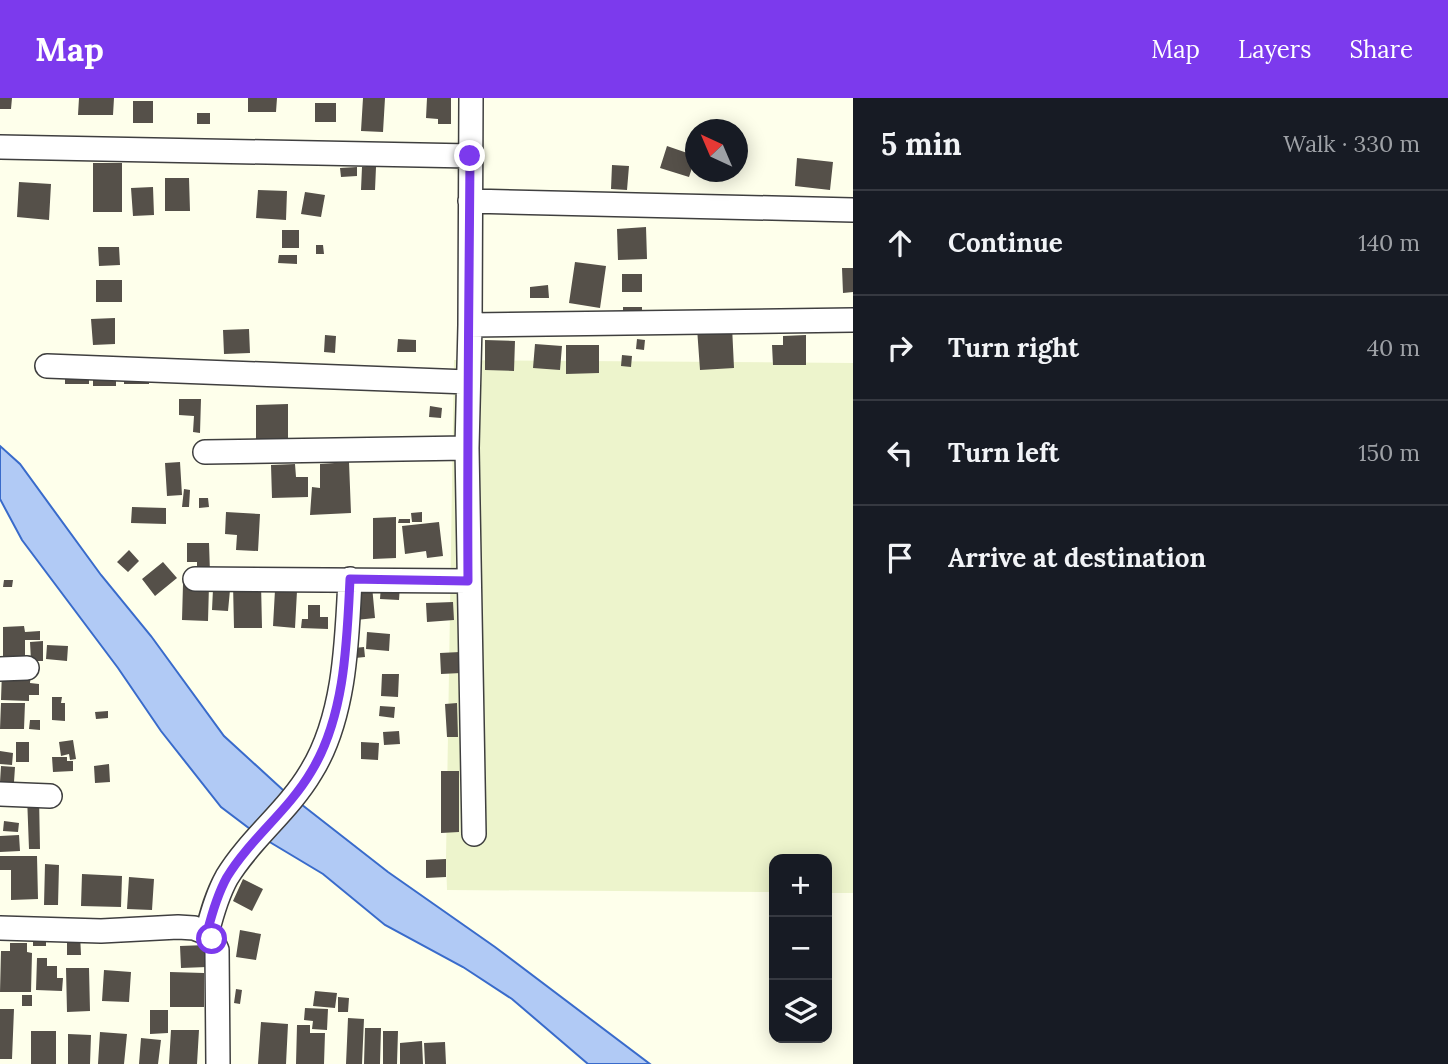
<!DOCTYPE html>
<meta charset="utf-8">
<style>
:root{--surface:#171b24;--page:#242831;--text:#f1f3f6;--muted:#9ea1a6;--line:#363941;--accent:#7c3aed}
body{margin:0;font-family:Lora,serif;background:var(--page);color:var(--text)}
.controls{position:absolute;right:21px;bottom:21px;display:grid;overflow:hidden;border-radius:14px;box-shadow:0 4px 18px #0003}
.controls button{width:63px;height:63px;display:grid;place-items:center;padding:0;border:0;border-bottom:2px solid var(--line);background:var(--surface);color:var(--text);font:35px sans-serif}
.compass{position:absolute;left:685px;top:21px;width:63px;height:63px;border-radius:50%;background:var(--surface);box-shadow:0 4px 18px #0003;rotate:316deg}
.stop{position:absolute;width:21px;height:21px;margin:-16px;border:5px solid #7c3aed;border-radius:50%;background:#fff}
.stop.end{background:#7c3aed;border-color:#fff;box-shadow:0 2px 7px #0008}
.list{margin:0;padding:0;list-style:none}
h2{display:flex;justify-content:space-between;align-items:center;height:91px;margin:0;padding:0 28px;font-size:30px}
h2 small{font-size:23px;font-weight:400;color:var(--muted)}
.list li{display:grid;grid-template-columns:46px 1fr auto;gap:21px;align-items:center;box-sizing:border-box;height:105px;padding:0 28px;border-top:2px solid var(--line)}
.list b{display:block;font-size:26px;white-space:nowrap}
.list em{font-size:23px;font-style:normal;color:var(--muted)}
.icon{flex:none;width:38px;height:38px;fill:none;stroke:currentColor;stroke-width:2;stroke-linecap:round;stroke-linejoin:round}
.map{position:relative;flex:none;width:853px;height:966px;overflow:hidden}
header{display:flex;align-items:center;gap:42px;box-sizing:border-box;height:98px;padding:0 35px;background:var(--accent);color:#fff}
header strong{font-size:33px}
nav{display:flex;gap:38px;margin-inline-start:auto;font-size:24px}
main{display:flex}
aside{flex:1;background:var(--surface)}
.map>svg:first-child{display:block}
.farmland{fill:#edf4cc}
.water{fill:#b1caf5;stroke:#396bcb;stroke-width:2}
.building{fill:#555049}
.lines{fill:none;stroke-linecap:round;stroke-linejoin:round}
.minor-casing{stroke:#3f3f3f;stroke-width:26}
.minor{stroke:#fff;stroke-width:23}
.route{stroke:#7c3aed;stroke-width:9}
</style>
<header>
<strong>Map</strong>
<nav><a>Map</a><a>Layers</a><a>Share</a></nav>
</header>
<main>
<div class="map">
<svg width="853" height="966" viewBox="0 0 853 966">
<rect width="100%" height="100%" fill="#feffeb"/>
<!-- farmland -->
<path class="farmland" d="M454 262 853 265V795H827V761H774V794L447 792 446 761Z"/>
<!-- water -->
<path class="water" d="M0 348 20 366 101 477 151 538 224 638 283 692 388 774 495 849 650 966H588L512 901 463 869 385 827 323 776 258 737 221 709 161 633 118 570 22 442 0 401Z"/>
<!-- building -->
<path class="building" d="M0 0H12L11 11H0Z
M79 0H114L113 17H78Z
M248 0H277L276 14H248Z
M363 0H385L383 34 361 33Z
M427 0H451V26H438V21L426 20Z
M133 3H153V25H133Z
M315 5H336V24H315Z
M197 15H210V26H197Z
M667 48 696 58 689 79 660 70Z
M797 60 833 64 830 92 795 88Z
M93 65H122V114H93Z
M612 67 629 68 627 92 611 91Z
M357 69V78L341 79 340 70Z
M362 69H376L375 92H361Z
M165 80H189L190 113H165Z
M19 84 51 86 49 122 17 119Z
M153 89 154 117 133 118 131 90Z
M258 92 287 93 286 122 256 120Z
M305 94 325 97 321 119 301 116Z
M646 129 647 161 618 162 617 131Z
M282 132H299V150H282Z
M316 147H323L324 156H316Z
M98 149H119L120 167 99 168Z
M279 157H297V166L278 165Z
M575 164 606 168 600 210 569 205Z
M842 170H853V194L843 195Z
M622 176H642V194H622Z
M96 182H122V204H96Z
M548 187 549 200H530V189Z
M623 209H642V218L623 219Z
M115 220V246L93 247 91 221Z
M732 228 734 270 700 272 697 230Z
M249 231 250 255 224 256 223 232Z
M325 237 336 238 335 255 324 254Z
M806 237V267H773L772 247H783V238Z
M398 241 416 242V254H397Z
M637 241 645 242 644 252 636 251Z
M485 242 515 243 514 273 485 272Z
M535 246 562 248 560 272 533 270Z
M566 247H599V275L566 276Z
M622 257 632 258 631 269 621 268Z
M65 273H89V286H65Z
M93 274H116V288H93Z
M124 274H149V286H124Z
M179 301H201L200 335 193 334 194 318 179 317Z
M288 306V348L256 349V307Z
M430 308 442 310 441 320 429 319Z
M180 364 182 397 167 398 165 365Z
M349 364 351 415 310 417 312 389 320 390V366Z
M295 366 296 379H308V399L272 400 271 367Z
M184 391 190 392 189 409H182Z
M199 400H208L209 409 199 410Z
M132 409 166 410V426L131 425Z
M226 414 260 416 258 453 236 452 237 437 225 436Z
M422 414V424H412L411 415Z
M396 419V460L373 461V420Z
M399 421H410V425H398Z
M439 424 443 458 427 460 426 453 405 456 402 428Z
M187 445H209L210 475 197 476V464H187Z
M129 452 139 463 128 474 117 464Z
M163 464 177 480 155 498 142 481Z
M4 482H13L12 489H3Z
M261 485 262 530H234L233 486Z
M183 486 209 487 208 523 182 522Z
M381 487H400L399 502 380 501Z
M372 488 375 520 356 522 353 490Z
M213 491 230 492 228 513 212 512Z
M275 492 297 493 295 530 273 528Z
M453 504 454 522 427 524 426 505Z
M308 507H320V519H328V531L301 530 302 521H308Z
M24 528 25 534 40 533V542H25V564L3 565V529Z
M367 534 390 536 389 553 366 551Z
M43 543V563H31L30 544Z
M47 547 68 548 67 563 46 561Z
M364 549 365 559 355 560 354 550Z
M460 554 461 575 441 576 440 555Z
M2 573 31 574 30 585 39 586V597H29V603L1 602Z
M382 576H399L398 599 381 598Z
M52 599H62L61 605H65V623L52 622Z
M1 605H25L24 631H0Z
M457 605 458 639H447L445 606Z
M380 608 395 609 394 620 379 618Z
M108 613V620L96 621 95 614Z
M30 622H40V632L29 631Z
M399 633 400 646 384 647 383 634Z
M73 642 76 661 70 662 69 656 61 658 59 644Z
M16 644H29V664H16Z
M361 644 379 645 378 662 361 661Z
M0 653 13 655 12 667 0 666Z
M52 659H67V663H73V673L53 674Z
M109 666 110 684 95 685 94 668Z
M1 668 15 669 14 684H0Z
M441 673H459V734L441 735Z
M27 698H39L40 751H29Z
M4 723 19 725 18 734 3 733Z
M19 737 20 753 0 754V738Z
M0 758H37L38 801 11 802V772H0Z
M446 761V779L426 780V762Z
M45 766 59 767 58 807H44Z
M82 776 122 778 121 809 81 808Z
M129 779 154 781 152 812 127 811Z
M243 781 263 791 252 813 233 803Z
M240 832 261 836 256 862 236 859Z
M33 833H46V848H33Z
M67 836H80L81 857H67Z
M10 845H27V854L32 855 31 894H0L1 853H10Z
M206 847 207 869 181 870 180 848Z
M37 860H47V868H57V880H63L62 893 36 892Z
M66 870H89L90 913 67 914Z
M104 872 131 874 129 904 102 903Z
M170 874 204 875V909H170Z
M236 891 242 892 240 906 234 905Z
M315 893 337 895 335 910 313 908Z
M22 897H32V908H22Z
M338 899 349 900 348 914H338Z
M305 910 328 911 327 932 312 931 313 923 304 922Z
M0 911H14L12 961H0Z
M150 912H168V935L150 936Z
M348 920 364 921 362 966H346Z
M261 924 288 926 286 966H258Z
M297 927H310V935H325L324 966H296Z
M365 930H381L380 966H364Z
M171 932H199L197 966H169Z
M31 933H56V966H31Z
M383 933H398L397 966H383Z
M100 934 127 936 124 966H98Z
M68 936 91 937 90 966H68Z
M141 940 161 942 158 966H139Z
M422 943 423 966H400V945Z
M445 944 446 966H425L424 945Z"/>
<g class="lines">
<!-- minor casing -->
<g class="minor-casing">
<path id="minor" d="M471 0 470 227 467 350 474 736
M0 49 470 58
M470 103 853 112
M470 227 853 222
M47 268 468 284
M205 354 467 350
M195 481 468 483
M0 571 27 570
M0 696 50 698
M0 830 101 833 178 829 194 830 207 835 212 841 217 852 218 966
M207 835C212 815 217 797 227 779 250 741 288 713 311 674 345 619 347 544 350 481"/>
</g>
<!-- minor -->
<use href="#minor" class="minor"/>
</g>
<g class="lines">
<!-- route -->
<path class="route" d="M212 841 207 835C212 815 217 797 227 779 250 741 288 713 311 674 345 619 347 544 350 481L468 483C467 341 469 200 470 58"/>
</g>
</svg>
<div class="controls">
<button>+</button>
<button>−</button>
<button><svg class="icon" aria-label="layers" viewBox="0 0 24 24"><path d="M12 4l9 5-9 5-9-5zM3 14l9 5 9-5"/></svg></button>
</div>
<svg class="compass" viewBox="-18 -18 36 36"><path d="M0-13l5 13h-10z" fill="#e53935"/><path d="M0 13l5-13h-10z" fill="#9ea1a6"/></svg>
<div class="stop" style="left:212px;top:841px"></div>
<div class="stop end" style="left:470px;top:58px"></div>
</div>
<aside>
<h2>5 min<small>Walk · 330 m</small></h2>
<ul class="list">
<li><svg class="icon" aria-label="ahead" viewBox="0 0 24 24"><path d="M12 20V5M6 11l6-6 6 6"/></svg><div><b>Continue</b></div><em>140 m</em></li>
<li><svg class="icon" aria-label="right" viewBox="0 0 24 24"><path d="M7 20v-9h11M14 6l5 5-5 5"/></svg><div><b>Turn right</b></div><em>40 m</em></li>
<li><svg class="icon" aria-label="left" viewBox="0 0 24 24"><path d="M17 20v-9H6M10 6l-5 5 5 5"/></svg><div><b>Turn left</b></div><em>150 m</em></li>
<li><svg class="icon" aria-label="arrive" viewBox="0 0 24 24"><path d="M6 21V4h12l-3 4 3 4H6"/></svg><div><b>Arrive at destination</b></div></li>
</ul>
</aside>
</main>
